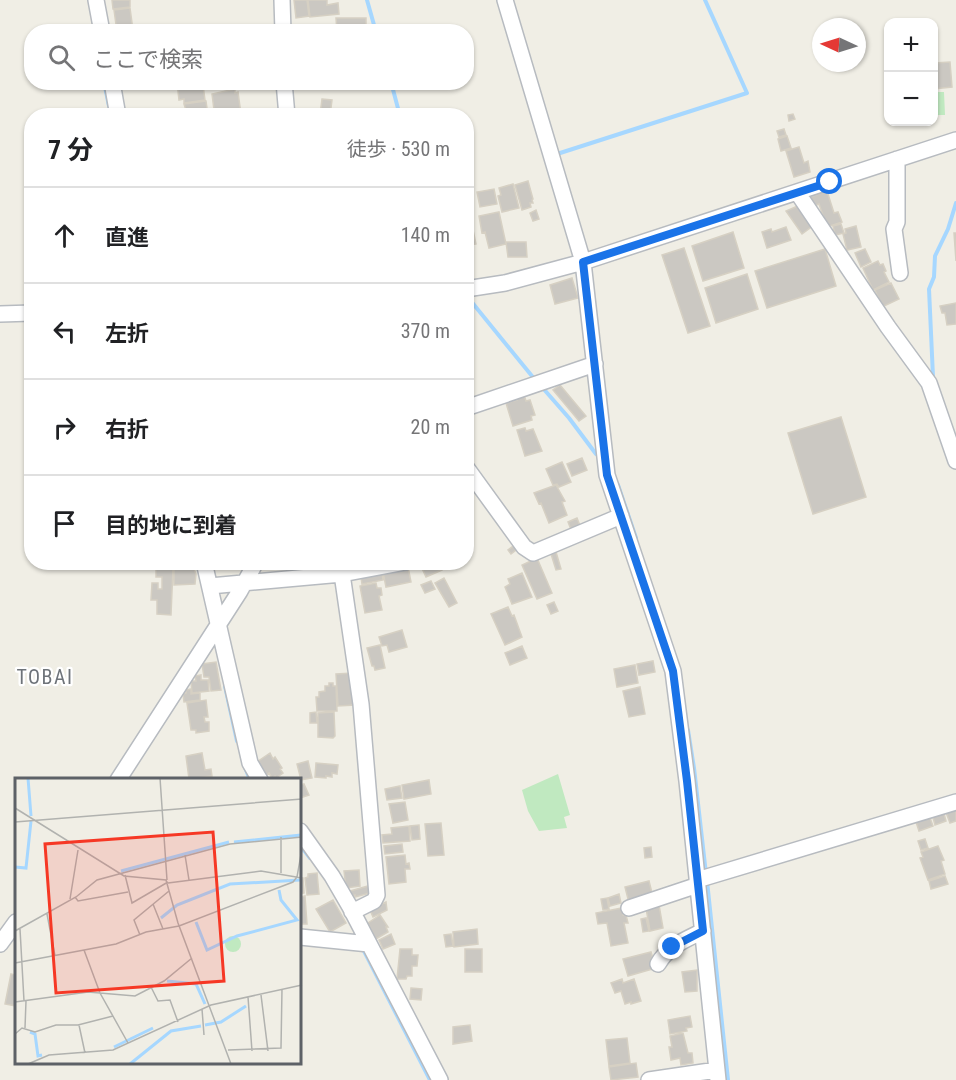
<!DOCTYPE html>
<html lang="ja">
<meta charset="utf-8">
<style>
:root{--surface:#fff;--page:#f6f6f6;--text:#202124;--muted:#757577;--line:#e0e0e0}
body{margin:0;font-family:"Roboto Condensed","Noto Sans JP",sans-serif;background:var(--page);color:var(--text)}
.controls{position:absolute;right:18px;top:18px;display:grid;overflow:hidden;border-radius:12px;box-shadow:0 2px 4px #0004}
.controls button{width:54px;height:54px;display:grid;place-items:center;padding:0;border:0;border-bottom:2px solid var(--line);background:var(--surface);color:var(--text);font:30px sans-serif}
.compass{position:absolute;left:812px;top:18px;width:54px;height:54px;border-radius:50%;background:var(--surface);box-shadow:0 2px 4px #0004;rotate:274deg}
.stop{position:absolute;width:18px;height:18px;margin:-14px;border:4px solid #1a73e8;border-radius:50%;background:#fff}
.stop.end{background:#1a73e8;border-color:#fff;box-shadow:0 2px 6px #0008}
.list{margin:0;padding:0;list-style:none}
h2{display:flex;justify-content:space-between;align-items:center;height:78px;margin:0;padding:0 24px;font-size:26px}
h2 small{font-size:20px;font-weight:400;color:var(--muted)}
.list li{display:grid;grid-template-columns:39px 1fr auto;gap:18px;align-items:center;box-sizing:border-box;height:96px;padding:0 24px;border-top:2px solid var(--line)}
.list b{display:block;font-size:22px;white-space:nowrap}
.list em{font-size:20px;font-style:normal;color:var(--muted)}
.icon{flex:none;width:33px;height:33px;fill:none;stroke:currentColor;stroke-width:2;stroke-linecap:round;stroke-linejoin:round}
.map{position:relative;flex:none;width:956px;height:1080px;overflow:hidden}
.search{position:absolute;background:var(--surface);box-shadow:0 2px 4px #0004;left:24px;top:24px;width:450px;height:66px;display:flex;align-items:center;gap:15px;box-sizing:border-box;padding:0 21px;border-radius:24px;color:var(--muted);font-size:22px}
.panel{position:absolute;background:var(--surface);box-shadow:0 2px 4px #0004;left:24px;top:108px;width:450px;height:462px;border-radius:24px}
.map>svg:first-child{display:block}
.green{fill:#c0e9c0}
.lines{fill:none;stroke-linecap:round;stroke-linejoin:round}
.stream{stroke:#a6d7ff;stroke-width:4}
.building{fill:#cbc8c2;stroke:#d6d0c3;stroke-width:1.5}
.minor-casing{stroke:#b7bbc0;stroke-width:18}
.minor{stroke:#fff;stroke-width:15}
.route{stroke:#1a73e8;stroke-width:8}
.labels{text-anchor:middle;stroke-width:4.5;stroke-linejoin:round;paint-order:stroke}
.quarter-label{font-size:20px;letter-spacing:1.5px;fill:#6e7379;stroke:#fff}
.inset-river{fill:none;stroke:#a6d7ff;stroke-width:3}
.inset-road{fill:none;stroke:#b1b2af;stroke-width:1.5}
.view{fill:#f63825;fill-opacity:0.15;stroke:#f63825;stroke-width:3}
.inset-edge{fill:none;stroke:#5d6167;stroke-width:3}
</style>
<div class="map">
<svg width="956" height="1080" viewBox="0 0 956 1080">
<rect width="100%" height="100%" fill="#f0eee5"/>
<!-- green -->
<path class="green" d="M934 92H944L945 115H934Z
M558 774 570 815 564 817 567 828 539 831 528 811 522 790Z"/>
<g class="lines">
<!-- stream -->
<path class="stream" d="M367 0 376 32
M104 82 109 106
M391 82 400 116
M557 154 747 93 705 0
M466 295 536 381
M933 377 929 289 934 277 935 256 948 229 956 203
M541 386 569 418 596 454 600 456
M618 485 636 538
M225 686 237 741
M688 730 694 768 706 874
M243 762 250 780
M300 845 310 858
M707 881 728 1080
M362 947 430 1080"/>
</g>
<!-- building -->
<path class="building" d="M112 0H130V7L113 9Z
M294 0H307L309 16 296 18Z
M308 0H327V5L338 3 339 14 310 17Z
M130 8 133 30 117 32 114 10Z
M336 18H366V32H337Z
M950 62 952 87 934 89V63Z
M177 82H198L199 86 203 85 205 100 184 103V99L179 100Z
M242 82H254L255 88 242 89Z
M255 82H275V87L255 88Z
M235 89V93L238 92 241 114 223 116 222 109 214 110 212 94Z
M322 99 332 100 330 116 320 115Z
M206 101 208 116H188L184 104Z
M186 110 187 116H167L166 113Z
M793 114 795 119 789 121 788 115Z
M784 129 786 135 779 137 777 131Z
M787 136 791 148 781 151 778 139Z
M799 147 804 163 808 161 810 172 794 177 786 151Z
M528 181 533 199 532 200 533 203H530L531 207 522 210 515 185Z
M513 184 519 208 502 212 498 196 501 195 499 188Z
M494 189 497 204 480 207 477 192Z
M827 191 834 213 838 212 842 222 827 227 819 204 814 206 810 197Z
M800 205 814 225 802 234 786 211Z
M536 210 539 219 533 221 530 213Z
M499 212 506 244 489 248 485 232 482 233 479 216Z
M841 224 844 233 835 235 833 226Z
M856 226 861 247 847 250 843 234 846 233 845 229Z
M786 227 791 240 767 248 762 232 771 229 772 232Z
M473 230 476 244 466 246V231Z
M733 232 744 268 703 281 692 246Z
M954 233H956V261Z
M506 242H526L527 257H508Z
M684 248 710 326 688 333 662 255Z
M825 249 836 286 767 308 755 271Z
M865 249 871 262 861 267 855 253Z
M878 261 880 265 883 264 886 271 884 272 889 282 873 290 863 268Z
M747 274 758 309 716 323 705 288Z
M572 278 578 298 555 304 550 285Z
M891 283 899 299 882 307 875 290Z
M956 303V324L947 325 945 313H942L940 306Z
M560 385 586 416 579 421 553 390Z
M524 395 526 401 530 400 535 415 531 416 532 420 513 426 506 403 517 400 516 397Z
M841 417 866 497 813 514 788 433Z
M525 428 526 431 533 429 542 451 525 456 517 430Z
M582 458 587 470 572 476 567 464Z
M562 462 571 482 559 487 557 484 553 485 546 469Z
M556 485 565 501 562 502 567 515 549 523 541 503 539 504 534 493Z
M577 518 581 528 572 532 568 522Z
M517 543 520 547 511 554 508 550Z
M556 552 561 569 556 570 551 554Z
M537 558 552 593 537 599 522 565Z
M177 562H191L190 568 194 569 196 574 195 584 174 585V566H176Z
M423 562H439L442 570 426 577 420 564Z
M408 567 411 582 386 587 383 572Z
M156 568H173L171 615 157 614V600H151L152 583H158V589H162V577H156Z
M382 573 383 580 362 584 361 577Z
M522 573 532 597 512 604 505 587 510 584 508 579Z
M444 578 457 603 449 607 435 583Z
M431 581 435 589 425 593 421 585Z
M376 583 377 588H381L382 595 379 596 382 610 365 613 360 586Z
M554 602 558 611 551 614 547 605Z
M508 607 512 616 514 615 522 637 505 645 491 614Z
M402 630 407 647 389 652 387 645 382 646 379 637Z
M380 645 385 668 375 670 374 666H372L367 648Z
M522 646 527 658 510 665 505 653Z
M653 661 655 672 639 675 637 664Z
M216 662 221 690 211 691 209 677H204L202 664Z
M635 665 638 683 617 687 614 669Z
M353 673 355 705 338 706 336 674Z
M201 675V680H208L209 691 192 693 191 681H196L195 676Z
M329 683H333V686H336L337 711H317L316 697H319V692L325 691V686H329Z
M640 687 645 714 629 717 623 691Z
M191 689V694L200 693V700L184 702 183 694 186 693V690Z
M206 700 208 717H204L205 722H209V731L196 733V730H191L187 703Z
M316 712 317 723H310V713Z
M334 712 335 736 333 738 318 737V713Z
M202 753 205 770 211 769 212 776 189 779 186 756Z
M270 753 273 759 275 757 282 768 280 769 283 773 276 778 275 776 272 778 269 773 266 776 257 762Z
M308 761 312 778 301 780 297 764Z
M316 763 338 765 337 774 332 773V777L326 776V778L315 777Z
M429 780 431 794 404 799 402 785Z
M304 784 309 795 300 798V785Z
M400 786 402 798 387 800 385 789Z
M405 802 408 820 393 823 389 804Z
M956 806V821L950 823 945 810Z
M943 810 946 821 935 825 932 814Z
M929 815 933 826 919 831 915 819Z
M441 823 444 855 428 856 425 824Z
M419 825 420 839 412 840 410 826Z
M409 826 410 841 383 843 382 835 392 834 391 828Z
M925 839 928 848 921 850 918 841Z
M402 844 403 852 385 854 384 846Z
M938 846 944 860 941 861 945 874 928 880 920 858 923 857 921 852Z
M651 847 652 857 645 858 644 848Z
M405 855 406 864 409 863 410 869H405L406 882 389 884 386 857Z
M359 870 360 886 346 888 344 871Z
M317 873 319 894 307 895 305 878 308 877V874Z
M945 876 948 884 931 889 929 881Z
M300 878H303L304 893 300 894Z
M649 881 653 897 629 903 625 887Z
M368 886 370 893 355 897V895L352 896 350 891Z
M619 894 621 903 610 906 608 898Z
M305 896 307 924H300V897Z
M607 898 609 909 603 910 601 899Z
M333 900 346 923 330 932 316 909Z
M386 902 387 910 373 917 370 910Z
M659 905 663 928 650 931 646 908Z
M622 908 623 915H626L628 923H624L628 943 611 946 607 923 598 924 596 913Z
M380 915 388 927H386L388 932 376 939 368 923Z
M646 918 649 931 643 932 641 919Z
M477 929 478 944 454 947 453 932Z
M391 934 395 944 383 949 379 940Z
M451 934 453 946 446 947 444 935Z
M400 949H412V955H418L417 966H412V976H407L406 979H397Z
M465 949H482V972H465Z
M651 952 656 968 628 976 623 959Z
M697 970V991L685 992 682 972Z
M11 974 16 975V1006L5 1004Z
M622 979 623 983 634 979 641 1001 631 1004V1002L625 1004 621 991 615 993 611 983Z
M411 988 422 989 421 1000 410 999Z
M690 1016 692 1027 686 1028 687 1031 670 1034 668 1020Z
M470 1025 472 1041 453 1044V1027Z
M683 1033 688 1053H692L693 1063 681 1065 680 1058 671 1060 669 1047H672L670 1036Z
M627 1038 630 1063 609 1066 606 1040Z
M636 1063 638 1077 611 1080 609 1067Z"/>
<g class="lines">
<!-- minor casing -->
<g class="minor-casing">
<path id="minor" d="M96 0 102 32
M282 0 283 32
M505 0 583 262 607 475 673 671 687 781 718 1080
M112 82 118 116
M284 82 287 116
M897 159V222L894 229 900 273
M797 192 888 327 929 383 956 461
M466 289 505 283 583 262 956 140
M0 314 32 313
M466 408 595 364
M466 467 524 547 533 553 621 516
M204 562 250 763 260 780
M342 574 361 704 377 895 374 901 352 912
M210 586 342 574 406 562
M118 780 240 591 256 562
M300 831 332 876 350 907 440 1080
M697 880 956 802
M629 908 698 885
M300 937 369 944
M0 944 16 922
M658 964C668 946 685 940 703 931
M649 1080 717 1070"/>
</g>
<!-- minor -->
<use href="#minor" class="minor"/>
</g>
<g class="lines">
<!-- route -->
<path class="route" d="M672 947 703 931 687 781 673 671 607 475 583 262 830 182"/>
</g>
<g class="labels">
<!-- quarter labels -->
<g class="quarter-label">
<text x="45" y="684">TOBAI</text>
</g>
</g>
<!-- overview -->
<g transform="translate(15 778)">
<rect width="286" height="286" fill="#f0eee5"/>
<path d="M210 166a8 8 0 1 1 16 0a8 8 0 1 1-16 0Z" fill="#c0e9c0"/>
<path class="inset-river" d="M13 0 16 38M219 64 286 57M0 89 11 90 16 43M106 93 214 64M146 140 162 127 215 106 285 102M181 144 192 172 222 158 282 142 266 122 264 112M152 203 181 206 190 226M190 247 206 244 231 228M15 254 20 256 23 278 27 277M99 269 138 250M115 286 156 253 186 248"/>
<path class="inset-road" d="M145 0 152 102M0 30 109 98 151 102 163 145 216 286M0 44 287 21M266 59V95M170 77 174 102M110 97 117 125 153 104M153 105 246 93 287 100M60 119 63 123 113 114M55 121 63 72M138 126 148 151M32 136 40 178M5 151 9 223M0 153 61 119 82 102 215 66 287 59M125 157 119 142 154 113M69 172 85 215 113 265M0 185 101 166 131 154 164 148 278 104 282 99 287 71M136 209 143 223 155 222 163 244M246 217 253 273M233 219 237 273M0 224 73 214 120 218 149 203 177 180M187 231 189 257M64 247 70 275M10 250 11 223M0 256 7 250 20 254 41 247H63L98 238M213 272 266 270 267 211M13 286 34 277 98 272 196 227 287 207"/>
<path class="view" d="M198 54 209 203 41 215 30 66Z"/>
<rect width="286" height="286" class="inset-edge"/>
</g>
</svg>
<div class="controls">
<button>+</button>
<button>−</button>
</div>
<svg class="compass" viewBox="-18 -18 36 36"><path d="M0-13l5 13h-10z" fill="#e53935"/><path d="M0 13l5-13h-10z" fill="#757577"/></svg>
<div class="stop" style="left:830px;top:182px"></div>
<div class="stop end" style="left:672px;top:947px"></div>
<div class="search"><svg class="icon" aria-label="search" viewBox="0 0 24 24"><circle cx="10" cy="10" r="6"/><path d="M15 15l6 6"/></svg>ここで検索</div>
<section class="panel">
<h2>7 分<small>徒歩 · 530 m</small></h2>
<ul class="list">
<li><svg class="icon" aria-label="ahead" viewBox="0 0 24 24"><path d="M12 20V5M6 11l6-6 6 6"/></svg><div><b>直進</b></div><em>140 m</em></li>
<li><svg class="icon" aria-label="left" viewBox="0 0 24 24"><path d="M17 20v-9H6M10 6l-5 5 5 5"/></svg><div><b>左折</b></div><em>370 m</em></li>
<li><svg class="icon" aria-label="right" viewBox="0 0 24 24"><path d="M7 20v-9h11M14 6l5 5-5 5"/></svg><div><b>右折</b></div><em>20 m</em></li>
<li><svg class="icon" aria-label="arrive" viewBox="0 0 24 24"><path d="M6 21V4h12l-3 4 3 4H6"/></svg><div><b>目的地に到着</b></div></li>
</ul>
</section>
</div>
